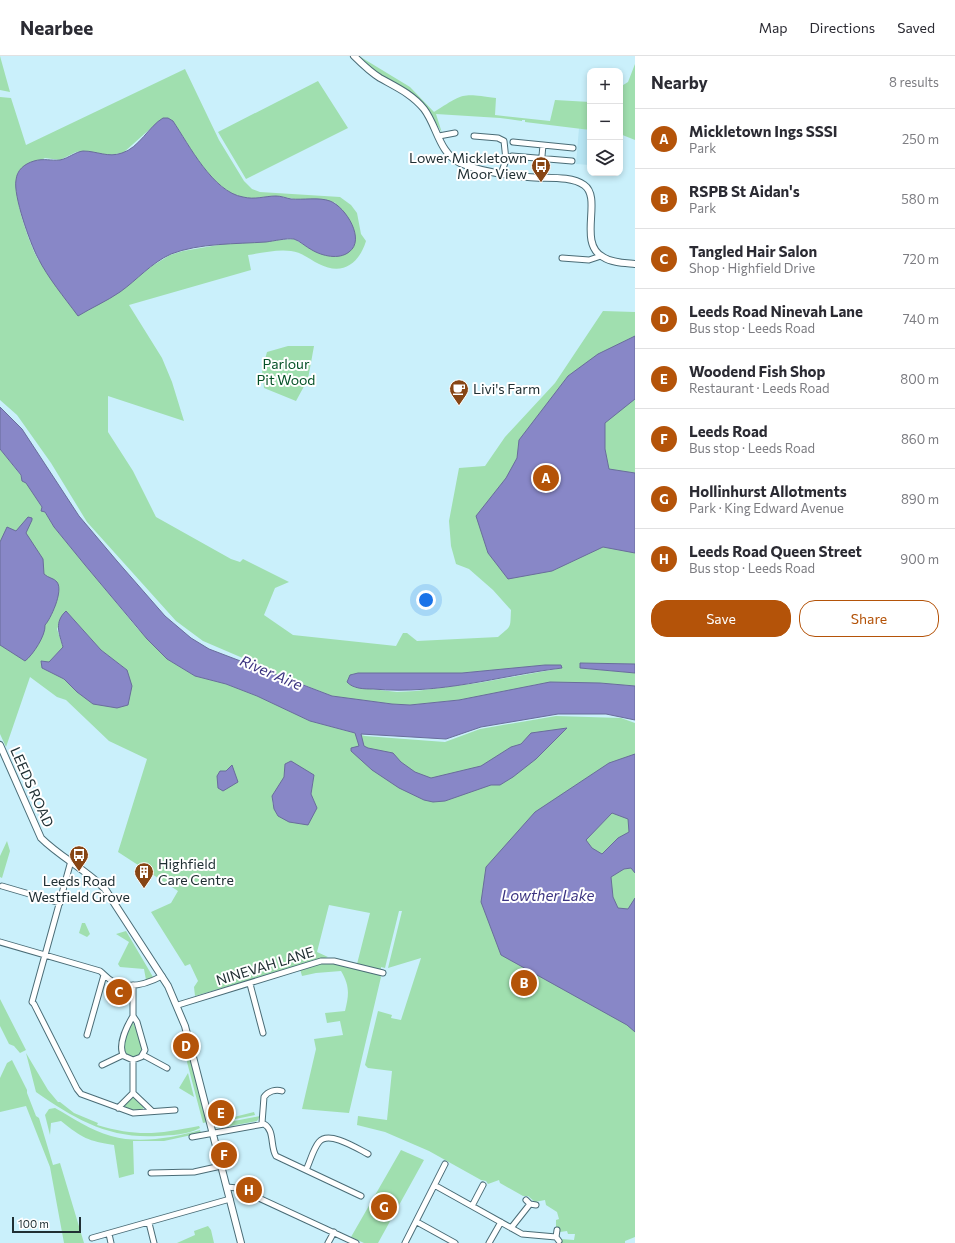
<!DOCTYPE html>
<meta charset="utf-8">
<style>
:root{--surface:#fff;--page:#f2f2f3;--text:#2b2b33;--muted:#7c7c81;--line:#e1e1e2;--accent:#b45309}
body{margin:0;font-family:Commissioner,sans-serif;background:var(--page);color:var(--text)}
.controls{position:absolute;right:12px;top:12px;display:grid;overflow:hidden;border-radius:8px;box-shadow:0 2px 6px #0003}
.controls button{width:36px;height:36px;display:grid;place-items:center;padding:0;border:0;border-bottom:1px solid var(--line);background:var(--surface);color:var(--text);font:20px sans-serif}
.scale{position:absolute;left:12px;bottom:10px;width:69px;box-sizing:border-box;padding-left:4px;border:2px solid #202f33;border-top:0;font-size:11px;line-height:14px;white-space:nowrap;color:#202f33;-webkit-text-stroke:3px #fff;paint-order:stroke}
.you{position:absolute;left:426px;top:544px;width:14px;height:14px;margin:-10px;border:3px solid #fff;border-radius:50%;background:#1a73e8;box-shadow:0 0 0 6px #1a73e833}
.badge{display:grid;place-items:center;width:26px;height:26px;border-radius:50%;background:var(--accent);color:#fff;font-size:13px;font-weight:700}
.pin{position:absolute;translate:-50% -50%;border:2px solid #fff;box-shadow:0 1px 4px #0006}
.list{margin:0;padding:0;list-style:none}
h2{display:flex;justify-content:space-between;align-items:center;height:52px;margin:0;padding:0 16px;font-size:17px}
h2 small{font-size:13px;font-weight:400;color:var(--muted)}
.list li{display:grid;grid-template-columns:26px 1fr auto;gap:12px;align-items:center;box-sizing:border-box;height:60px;padding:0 16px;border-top:1px solid var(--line)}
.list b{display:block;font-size:15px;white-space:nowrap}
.list p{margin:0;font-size:13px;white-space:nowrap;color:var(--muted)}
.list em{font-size:13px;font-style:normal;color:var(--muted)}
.actions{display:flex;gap:8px;padding:12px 16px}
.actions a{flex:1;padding:9px 0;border:1px solid var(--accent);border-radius:16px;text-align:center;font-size:14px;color:var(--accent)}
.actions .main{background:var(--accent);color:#fff}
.icon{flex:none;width:22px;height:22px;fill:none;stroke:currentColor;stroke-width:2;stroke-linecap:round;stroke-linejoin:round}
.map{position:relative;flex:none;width:635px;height:1187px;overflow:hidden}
header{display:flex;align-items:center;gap:24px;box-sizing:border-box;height:56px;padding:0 20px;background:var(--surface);border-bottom:1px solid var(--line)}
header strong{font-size:19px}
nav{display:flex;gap:22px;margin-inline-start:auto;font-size:14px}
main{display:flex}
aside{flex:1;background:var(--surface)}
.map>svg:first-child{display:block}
.built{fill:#b7e5f3}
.green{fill:#a0dfaf;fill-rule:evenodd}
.water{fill:#8887c7;stroke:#696d9b;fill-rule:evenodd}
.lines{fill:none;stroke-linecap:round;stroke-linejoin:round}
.minor-casing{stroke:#4a6c76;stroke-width:7}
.tertiary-casing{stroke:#4a6c76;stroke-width:8}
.minor{stroke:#fff;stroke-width:5}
.tertiary{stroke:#fff;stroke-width:6}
.labels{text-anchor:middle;stroke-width:4;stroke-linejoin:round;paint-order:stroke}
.poi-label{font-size:14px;fill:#202f33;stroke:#fff;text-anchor:start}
.park-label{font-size:14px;fill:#055126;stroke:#fff}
.street-label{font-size:14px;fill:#202f33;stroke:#fff}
.water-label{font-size:15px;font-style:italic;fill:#3c3481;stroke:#fff}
</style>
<header>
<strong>Nearbee</strong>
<nav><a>Map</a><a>Directions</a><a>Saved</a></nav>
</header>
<main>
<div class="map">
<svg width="635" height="1187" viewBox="0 0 635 1187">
<rect width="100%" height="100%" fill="#caf0fb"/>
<!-- built -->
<path class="built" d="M579 72 590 74V109L576 108Z"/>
<!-- green -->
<path class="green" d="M0 0 10 36 0 34Z
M359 0 410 31 434 56C464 37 461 37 496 42L495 59 550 65 555 44 590 46V74L525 66V64H522V65L500 62 436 58 442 77 430 57 365 7Z
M635 8V84L620 78V31L628 26Z
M185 13 219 84 244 125 252 133 260 136 340 141 351 149 357 157 361 178 366 185C359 208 342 220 319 208 310 204 302 196 291 195 278 193 262 197 248 199L251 214 129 249 162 302 172 326 184 365 108 340V376L133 415 156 461 231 503 240 506 243 503 289 526 275 532 264 559 293 579 396 590 403 577H407L417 585 498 581C512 569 510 573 511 554L493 534 469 513 456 508 451 490 449 465 459 412 485 410 505 381 555 327 603 255 635 256V608L580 607V612L635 617V630L600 627 538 628 494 638 459 644 410 649 392 648 332 640 243 605 245 603 203 585 176 565 87 466 51 407 17 359 0 344V41L11 42 26 89ZM160 64 173 65C189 89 212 134 242 141 254 144 264 140 275 140 281 140 288 142 294 143 308 145 322 142 336 147L312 194 294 183 224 188 183 195 170 199 152 210 119 236 38 204C28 183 11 139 18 116L45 102 60 104 76 96 84 95 108 99 123 97ZM545 609 562 612 478 627 416 635 397 636 353 631 352 618 462 617Z
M318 25 348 72 246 123 218 76Z
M288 290H314L308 323 296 345 264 332 262 314 267 296Z
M0 393 26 426 54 471 137 572 167 603 195 620 226 628 257 640 310 665 365 680 445 686 480 673 556 660 621 662 635 667V1181L625 1185V1187H562L561 1183 574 1184 575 1178H568L567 1175 560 1176V1172L556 1171V1164L559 1163 557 1156 546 1149 545 1144 535 1146 528 1140H523L500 1127 499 1124 488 1128 486 1125 481 1124 429 1095 385 1076 357 1069 358 1060 387 1064 392 1015 368 1012 365 1009 378 955 392 959 391 962 401 964 421 902 388 912 402 855H399L385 912 381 911V914L357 908 370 857 329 849 317 896 328 901 195 940 194 931 198 925 190 908 185 910 151 856 171 847 178 835 118 796 147 703 109 685 66 644 57 641 30 621 6 691 0 678ZM66 555 101 594 127 614 77 636 64 623 42 612 41 605 49 606 63 591 57 573ZM285 708 314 719 311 738 317 752 278 760C265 736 277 739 284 721 285 717 285 712 285 708Z
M7 785 10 795 2 822 0 821V800Z
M82 867H85L90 878 87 881 79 877Z
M126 875 153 921 146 924 144 913 120 911 118 908 129 886 116 878Z
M329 906 379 918 381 921 349 1057 302 1053 316 993 314 983 343 979 340 965 327 967 325 957 345 955C349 939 350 930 341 915L316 917 302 920 300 913Z
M0 943 26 994 20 997 14 990 9 988 0 970Z
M133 966 143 991 141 1000 132 1003 124 997 123 991 130 967Z
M26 997 48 1034 58 1046H60L74 1057 98 1067 97 1069C138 1081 158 1078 199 1070L200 1072C188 1079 171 1079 158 1080 108 1083 75 1063 36 1036Z
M189 999 207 1066 203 1067 187 1006Z
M12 1004 27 1034V1037L36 1060 39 1062 53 1109 60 1107 84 1187H64L50 1111 26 1050 0 1056V1022L7 1007Z
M188 1017 194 1041 179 1032Z
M132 1041H134L144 1050 143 1054 133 1055 125 1052V1048Z
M55 1052C73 1062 90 1074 111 1080 139 1088 172 1082 200 1074L201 1077 164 1085H133L134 1118 119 1122 114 1089C88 1085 82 1082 61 1065L51 1067 50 1079 45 1059 49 1053Z
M254 1056 255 1059 221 1066H214Z
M260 1060 257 1065 220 1072 216 1071 229 1066Z
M401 1094 424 1104 378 1187H364L351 1181Z
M208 1170 211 1174 214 1187H177L195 1179 194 1175Z"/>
<!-- water -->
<path class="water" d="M163 62H168L173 65C189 89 213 136 243 141 255 144 265 140 276 140 281 140 286 142 291 143 303 144 319 141 330 145 346 151 366 184 349 196 339 204 322 200 312 194 306 191 300 185 294 183 286 182 274 185 266 186 237 188 199 187 171 198 151 207 137 224 120 236 107 245 91 252 78 260 64 241 48 222 38 202 30 187 13 139 16 124 17 114 24 108 34 105 44 102 51 105 60 104 69 102 75 96 83 95 97 95 108 102 122 97 139 92 149 70 163 62Z
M635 280V343L605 367V393L609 413 635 417V497L603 491 552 515 508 523 488 497 476 460 506 422 517 402 519 384 568 320 598 298Z
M0 351 22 373 79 460 117 505 165 560 191 582 209 593 332 640 392 648 410 649 459 644 550 626 600 627 635 630V664L606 658H558L481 671 446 683 361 678 364 690 368 692 393 697 401 706 415 716 431 722 481 710 511 691 521 688 531 677 567 672 536 703 513 721 500 729H491L445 745 433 746 424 744 399 732 372 714 351 695V692L359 690 355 677 310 665 257 640 226 628 195 620 167 603 147 583 85 509 54 471 45 456 41 455 42 451 26 427 22 425 21 419 0 393Z
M28 461 32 462V464L26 477 43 503 44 518C48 522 54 522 57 526 64 535 50 564 45 569 46 579 33 599 25 605L0 589V486L7 471 16 475Z
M66 555 101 594 127 614 132 630 128 649 117 652 93 648 77 636 64 623 42 612 41 605 49 606 63 591C59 577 54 566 66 555Z
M580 607 635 608V617L580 612Z
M545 609H561L562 612C497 620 441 639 373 633 365 633 353 633 347 626L350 619 358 617H462Z
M635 698V817L631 812 624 813 611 821 613 841 618 852 628 853 635 842V976L627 969 501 899 481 846 486 811 535 756 609 707ZM612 757 628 763 629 776 618 782 602 798 592 792 586 784Z
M291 705 314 719 311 738 317 752 308 769 289 766 278 760 274 753 272 740 284 721 285 708Z
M232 709 238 726 223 735 218 732 217 720 220 715H226Z"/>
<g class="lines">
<!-- minor casing -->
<g class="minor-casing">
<path id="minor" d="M439 80 455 77
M474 80 498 82 504 85 506 104 501 118
M513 86 573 92
M512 100 572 105
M540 122 543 89
M562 202 589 204 601 200
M71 805 32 946 34 948 77 1033 81 1038 133 1057 175 1054
M2 830 60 847
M0 886 100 915C104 918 107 922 112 925 129 934 147 928 162 920
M250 928 263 977
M178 949 321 905H334L383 917
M133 960C127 970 117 990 124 1000L133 1004 141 1001 145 994 137 966 133 960V929
M87 979 104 919
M143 999 167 1012
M102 1009 123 999
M133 1037 152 1055
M118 1052 133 1037V1004
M262 1067 264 1041C268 1035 276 1033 282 1035
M192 1081 264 1068C275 1074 270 1091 276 1100L361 1140
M306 1114C310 1106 313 1093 319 1086 329 1074 358 1093 368 1098
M151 1117 194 1116 221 1110
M436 1130 522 1178 556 1181
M227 1131 237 1132 356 1187
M526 1144 530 1148 536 1149
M472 1150 483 1129
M417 1166 455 1187
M149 1167 154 1187
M511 1172 530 1148
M557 1174 556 1181 559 1185
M109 1178 111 1187
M92 1182 230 1143
M328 1187 334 1176
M405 1187 445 1108
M489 1187 501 1166"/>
</g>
<!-- tertiary casing -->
<g class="tertiary-casing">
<path id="tertiary" d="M354 0C362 8 370 16 380 22 396 31 412 38 424 53 437 70 439 97 460 107 481 116 505 119 528 121 544 123 570 119 584 129 603 142 577 187 603 201 612 207 625 207 635 208
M0 689 41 782C60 801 85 813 105 833L168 930 185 970 241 1187"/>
</g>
<!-- minor -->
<use href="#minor" class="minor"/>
<!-- tertiary -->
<use href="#tertiary" class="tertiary"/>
</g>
<!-- icons -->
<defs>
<g id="bus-pin" transform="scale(1)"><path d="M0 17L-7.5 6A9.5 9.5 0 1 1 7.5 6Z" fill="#874514" stroke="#fff"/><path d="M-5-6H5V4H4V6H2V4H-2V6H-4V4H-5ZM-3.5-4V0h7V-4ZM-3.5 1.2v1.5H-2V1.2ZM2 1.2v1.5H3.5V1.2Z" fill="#fff"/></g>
<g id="cafe-pin" transform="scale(1)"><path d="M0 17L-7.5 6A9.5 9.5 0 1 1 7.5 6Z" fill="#874514" stroke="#fff"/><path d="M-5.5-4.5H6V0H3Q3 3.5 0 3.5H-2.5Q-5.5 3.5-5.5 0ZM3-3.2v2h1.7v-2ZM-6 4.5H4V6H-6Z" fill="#fff"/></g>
<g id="building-pin" transform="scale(1)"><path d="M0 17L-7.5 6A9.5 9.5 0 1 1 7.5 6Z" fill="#874514" stroke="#fff"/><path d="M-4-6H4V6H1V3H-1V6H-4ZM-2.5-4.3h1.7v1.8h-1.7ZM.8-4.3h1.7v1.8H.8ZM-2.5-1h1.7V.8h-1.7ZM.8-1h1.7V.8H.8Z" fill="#fff"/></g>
</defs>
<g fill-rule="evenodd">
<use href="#bus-pin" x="541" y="110"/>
<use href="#cafe-pin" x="459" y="333"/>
<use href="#bus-pin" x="79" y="799"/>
<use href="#building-pin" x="144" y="816"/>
</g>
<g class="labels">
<!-- poi labels -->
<g class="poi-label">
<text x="527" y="107" text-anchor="end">Lower Mickletown<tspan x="527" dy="16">Moor View</tspan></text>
<text x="473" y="338">Livi's Farm</text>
<text x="158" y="813">Highfield<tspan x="158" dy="16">Care Centre</tspan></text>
<text x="79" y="830" text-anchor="middle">Leeds Road<tspan x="79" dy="16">Westfield Grove</tspan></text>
</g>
<!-- park labels -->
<g class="park-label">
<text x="286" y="313">Parlour<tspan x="286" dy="16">Pit Wood</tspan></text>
</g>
<!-- street labels -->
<g class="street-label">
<text transform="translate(32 731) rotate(66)" y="5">LEEDS ROAD</text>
<text transform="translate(265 910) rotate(-17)" y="5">NINEVAH LANE</text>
</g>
<!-- water labels -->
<g class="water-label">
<text transform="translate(271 617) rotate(23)" y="5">River Aire</text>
<text x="548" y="845">Lowther Lake</text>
</g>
</g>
</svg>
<div class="controls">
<button>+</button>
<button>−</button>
<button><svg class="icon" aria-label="layers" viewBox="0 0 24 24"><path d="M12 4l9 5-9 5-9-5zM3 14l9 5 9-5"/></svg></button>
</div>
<div class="scale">100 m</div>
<div class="you"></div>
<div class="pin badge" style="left:546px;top:422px">A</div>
<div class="pin badge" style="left:524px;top:927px">B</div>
<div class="pin badge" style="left:119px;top:936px">C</div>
<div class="pin badge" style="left:186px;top:990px">D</div>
<div class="pin badge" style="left:221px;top:1057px">E</div>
<div class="pin badge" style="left:224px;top:1099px">F</div>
<div class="pin badge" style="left:384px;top:1151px">G</div>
<div class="pin badge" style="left:249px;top:1134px">H</div>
</div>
<aside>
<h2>Nearby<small>8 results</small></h2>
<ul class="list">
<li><span class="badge">A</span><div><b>Mickletown Ings SSSI</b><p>Park</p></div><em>250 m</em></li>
<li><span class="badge">B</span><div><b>RSPB St Aidan's</b><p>Park</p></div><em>580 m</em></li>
<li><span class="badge">C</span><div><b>Tangled Hair Salon</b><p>Shop · Highfield Drive</p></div><em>720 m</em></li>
<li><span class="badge">D</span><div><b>Leeds Road Ninevah Lane</b><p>Bus stop · Leeds Road</p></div><em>740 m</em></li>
<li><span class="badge">E</span><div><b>Woodend Fish Shop</b><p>Restaurant · Leeds Road</p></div><em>800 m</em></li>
<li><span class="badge">F</span><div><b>Leeds Road</b><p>Bus stop · Leeds Road</p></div><em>860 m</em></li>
<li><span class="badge">G</span><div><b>Hollinhurst Allotments</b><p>Park · King Edward Avenue</p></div><em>890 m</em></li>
<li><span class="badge">H</span><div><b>Leeds Road Queen Street</b><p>Bus stop · Leeds Road</p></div><em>900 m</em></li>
</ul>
<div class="actions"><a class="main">Save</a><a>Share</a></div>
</aside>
</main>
